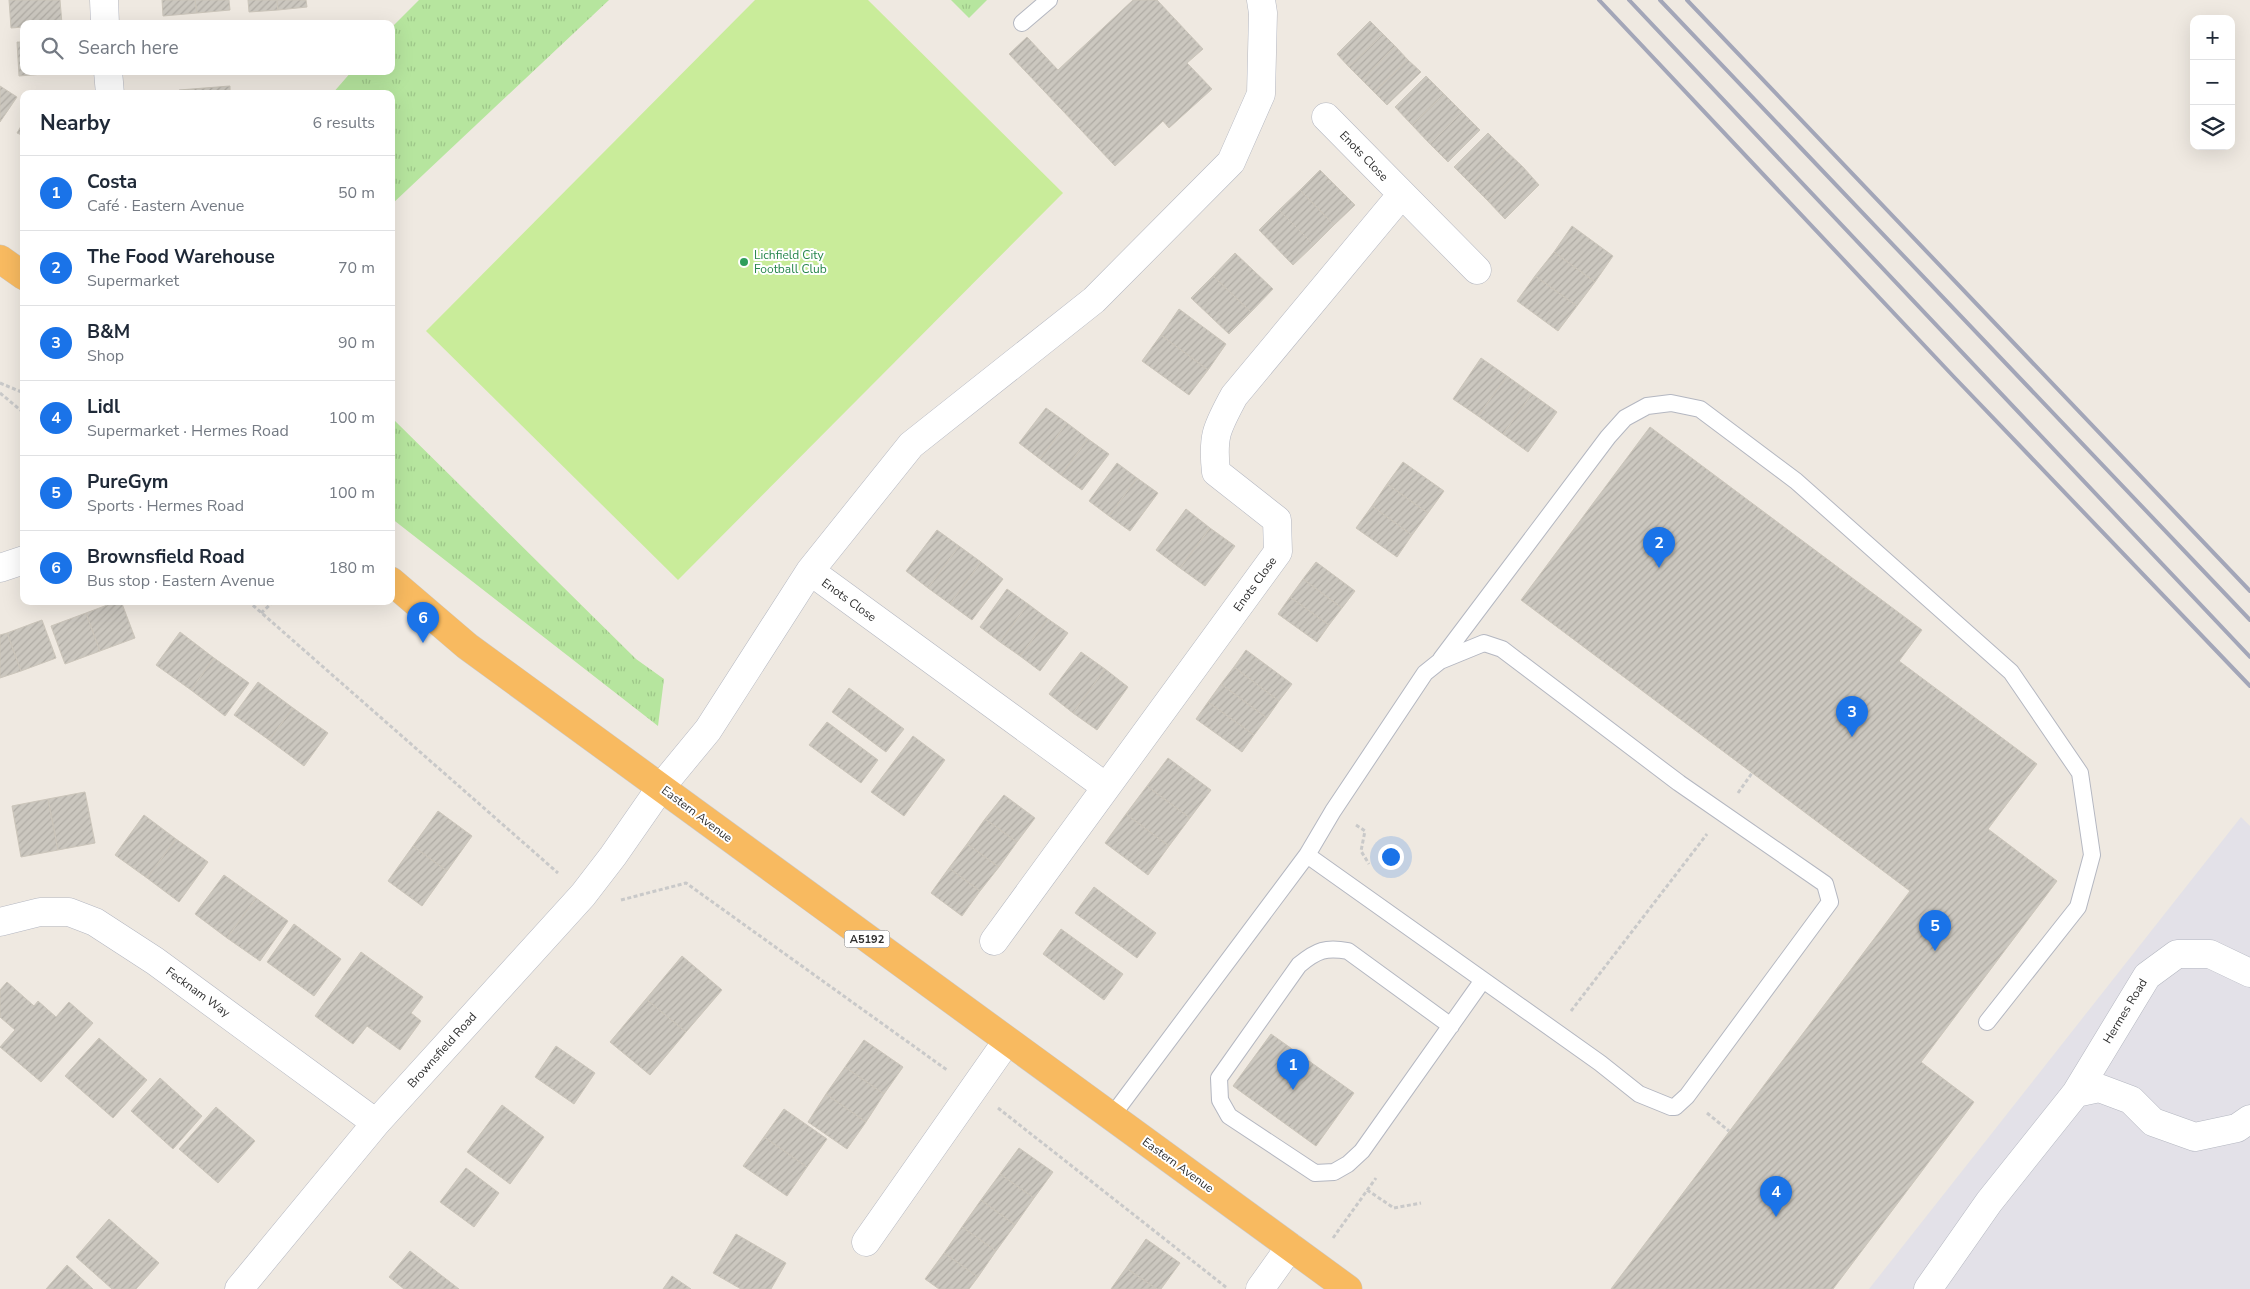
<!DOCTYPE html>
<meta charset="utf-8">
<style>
:root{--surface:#fff;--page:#f6f6f7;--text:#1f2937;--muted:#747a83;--line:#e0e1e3;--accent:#1a73e8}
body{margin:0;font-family:"Nunito Sans",sans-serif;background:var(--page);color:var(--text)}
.controls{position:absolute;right:15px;top:15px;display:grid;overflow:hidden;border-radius:10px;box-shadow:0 5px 20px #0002}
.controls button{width:45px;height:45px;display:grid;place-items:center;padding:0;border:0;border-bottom:1px solid var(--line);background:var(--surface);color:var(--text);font:25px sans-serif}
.you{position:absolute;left:1390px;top:856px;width:18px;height:18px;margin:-12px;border:4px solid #fff;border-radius:50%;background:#1a73e8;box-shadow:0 0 0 8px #1a73e833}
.badge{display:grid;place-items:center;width:32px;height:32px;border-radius:50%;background:var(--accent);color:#fff;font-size:16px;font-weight:700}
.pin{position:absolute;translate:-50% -41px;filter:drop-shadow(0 1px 2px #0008)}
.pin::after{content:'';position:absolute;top:26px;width:18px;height:15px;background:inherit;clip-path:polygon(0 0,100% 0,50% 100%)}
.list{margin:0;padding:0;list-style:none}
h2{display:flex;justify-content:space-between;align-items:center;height:65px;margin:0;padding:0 20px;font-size:21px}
h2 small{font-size:16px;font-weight:400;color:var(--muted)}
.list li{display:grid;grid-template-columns:32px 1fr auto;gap:15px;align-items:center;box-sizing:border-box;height:75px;padding:0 20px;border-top:1px solid var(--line)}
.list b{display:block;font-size:19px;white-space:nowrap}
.list p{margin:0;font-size:16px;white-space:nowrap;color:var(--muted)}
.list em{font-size:16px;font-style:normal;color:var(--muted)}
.icon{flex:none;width:28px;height:28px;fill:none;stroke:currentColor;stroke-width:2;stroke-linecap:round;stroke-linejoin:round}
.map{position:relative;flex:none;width:2250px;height:1289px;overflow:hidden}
.search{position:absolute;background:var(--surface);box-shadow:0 5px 20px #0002;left:20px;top:20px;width:375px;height:55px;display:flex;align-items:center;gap:12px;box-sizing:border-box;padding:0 18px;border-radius:10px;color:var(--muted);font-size:19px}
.panel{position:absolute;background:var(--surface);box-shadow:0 5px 20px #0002;left:20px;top:90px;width:375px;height:515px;border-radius:10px}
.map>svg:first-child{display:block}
.industrial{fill:#e3e1e8}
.grass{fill:url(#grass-tufts)}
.pitch{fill:#c9ec9a}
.building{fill:url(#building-hatch);stroke:#cbc5ba}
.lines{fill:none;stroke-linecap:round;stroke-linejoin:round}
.service-casing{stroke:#b4b7c1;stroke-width:18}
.minor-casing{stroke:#b4b7c1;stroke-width:29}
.trunk-casing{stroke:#c9c9c9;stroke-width:29}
.path{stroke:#c9c9c9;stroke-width:3;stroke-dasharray:4 2.5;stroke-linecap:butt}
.service{stroke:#fff;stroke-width:16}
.minor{stroke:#fff;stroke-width:28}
.trunk{stroke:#f8ba60;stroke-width:28}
.rail{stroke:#a3a6b8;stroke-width:4}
.leisure-dot{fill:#2e9e5b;stroke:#fff;stroke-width:2}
.labels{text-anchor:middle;stroke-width:4;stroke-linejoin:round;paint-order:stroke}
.shield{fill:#fff;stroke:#6d6d6d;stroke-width:1}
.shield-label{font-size:11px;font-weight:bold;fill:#2e2e2e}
.street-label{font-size:12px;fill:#2e2e2e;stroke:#fff}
.leisure-label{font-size:12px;fill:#27864d;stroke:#fff;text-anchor:start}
</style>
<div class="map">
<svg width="2250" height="1289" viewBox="0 0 2250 1289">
<defs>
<pattern id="grass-tufts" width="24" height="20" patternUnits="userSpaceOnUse" patternTransform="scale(1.25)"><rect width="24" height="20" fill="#b6e59e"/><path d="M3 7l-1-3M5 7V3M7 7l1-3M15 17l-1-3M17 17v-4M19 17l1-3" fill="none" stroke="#9dc588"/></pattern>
<pattern id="building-hatch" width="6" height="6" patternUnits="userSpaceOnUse" patternTransform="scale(1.25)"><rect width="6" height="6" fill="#cbc7bf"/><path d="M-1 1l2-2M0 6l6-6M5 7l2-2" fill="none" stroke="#afaba4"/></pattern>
</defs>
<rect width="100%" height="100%" fill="#efe9e1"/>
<!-- industrial -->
<path class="industrial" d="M2241 817 2250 826V1289H1869Z"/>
<!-- grass -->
<path class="grass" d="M419 0H609L391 205V94H332L352 71H391V28Z
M951 0H987L969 18Z
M391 417 636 659 664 679 658 726 391 518Z"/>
<!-- pitch -->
<path class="pitch" d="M755 0H868L1063 193 678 580 426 331Z"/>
<!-- building -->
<path class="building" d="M9 0H60L62 24H24V27L11 28Z
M162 0H195L197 13 163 16Z
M195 0H229L230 10 197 13Z
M248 0H277L278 10 249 12Z
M277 0H306L307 7 278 10Z
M1133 0H1157L1203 49 1187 63 1212 89 1169 128 1163 121 1115 166 1009 54 1027 37 1058 70Z
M1370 21 1383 34 1349 67 1337 54Z
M1383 34 1395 46 1362 80 1349 67Z
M17 42H24V71L68 72 19 76Z
M1395 46 1408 60 1374 92 1362 80Z
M1408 60 1421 72 1387 105 1374 92Z
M1426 76 1444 94 1412 125 1395 107Z
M0 86 17 97 0 122Z
M230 86V94H180L179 90Z
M1444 94 1462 112 1430 144 1412 125Z
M1462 112 1480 130 1448 162 1430 144Z
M24 121V136L17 133Z
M1488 133 1505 150 1471 184 1454 167Z
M1505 150 1523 167 1488 201 1471 184Z
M1523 167 1539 185 1505 219 1488 201Z
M1320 170 1355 205 1334 225 1300 190Z
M1300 190 1334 225 1314 245 1279 210Z
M1279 210 1314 245 1293 265 1259 230Z
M1572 226 1613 256 1595 282 1554 252Z
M1554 252 1595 282 1577 306 1535 276Z
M1235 253 1273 289 1251 312 1213 276Z
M1213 276 1251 312 1229 334 1191 298Z
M1535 276 1577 306 1558 331 1517 301Z
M1179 309 1226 344 1208 370 1161 335Z
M1161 335 1208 370 1189 395 1142 361Z
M1481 358 1507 376 1478 416 1453 399Z
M1507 376 1532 394 1503 434 1478 416Z
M1532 394 1557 412 1528 452 1503 434Z
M1046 408 1067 423 1040 459 1019 443Z
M1067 423 1088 439 1061 475 1040 459Z
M1650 427 1922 630 1899 661 2037 764 1988 829 2057 881 1921 1062 1974 1102 1833 1289H1611L1910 891 1521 600Z
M1088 439 1109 454 1082 490 1061 475Z
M1403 462 1444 491 1428 513 1387 484Z
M1117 463 1137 478 1109 516 1089 501Z
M1137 478 1158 493 1130 531 1109 516Z
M1387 484 1428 513 1412 535 1372 506Z
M1372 506 1412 535 1397 557 1356 528Z
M1186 509 1210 528 1180 568 1156 550Z
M1210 528 1235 546 1205 586 1180 568Z
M937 530 959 546 928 588 906 571Z
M959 546 981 562 950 604 928 588Z
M981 562 1003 579 972 620 950 604Z
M1316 562 1355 591 1342 608 1303 579Z
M1303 579 1342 608 1329 625 1290 597Z
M1007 589 1028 604 1000 642 980 627Z
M1290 597 1329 625 1317 642 1278 614Z
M118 601H121L135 638 100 651 86 613Z
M1028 604 1048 619 1020 656 1000 642Z
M86 613 100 651 65 664 51 626Z
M1048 619 1068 633 1040 671 1020 656Z
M42 620 56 658 21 671 7 633Z
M180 632 214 658 191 690 156 665Z
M7 633 21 671 0 678V635Z
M1246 650 1292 684 1279 701 1234 667Z
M1081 652 1105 669 1073 713 1049 694Z
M214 658 249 683 225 716 191 690Z
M1234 667 1279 701 1267 718 1221 684Z
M1105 669 1128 687 1097 730 1073 713Z
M258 682 293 708 269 740 234 715Z
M1221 684 1267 718 1254 735 1208 702Z
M849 688 904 729 886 752 832 712Z
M1208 702 1254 735 1242 752 1196 719Z
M293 708 328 733 304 766 269 740Z
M827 722 878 760 861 783 809 745Z
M913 736 945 760 904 816 871 792Z
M1168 758 1211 790 1190 818 1147 786Z
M1147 786 1190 818 1169 846 1126 814Z
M85 792 95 843 58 850 48 799Z
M1004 795 1035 818 1017 842 985 819Z
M48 799 58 850 21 857 12 806Z
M438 811 472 836 447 871 413 846Z
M1126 814 1169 846 1148 875 1105 843Z
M144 815 176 839 147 878 115 855Z
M985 819 1017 842 999 867 967 844Z
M176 839 208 862 179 902 147 878Z
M967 844 999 867 980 891 949 868Z
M413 846 447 871 422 906 388 881Z
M949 868 980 891 962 916 931 893Z
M224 875 256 898 227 938 195 914Z
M1094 887 1156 933 1137 958 1075 913Z
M256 898 288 921 260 961 227 938Z
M294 924 341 959 314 996 267 962Z
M1061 929 1123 974 1104 1000 1043 954Z
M361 952 423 997 411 1013 421 1021 400 1050 367 1026 353 1044 315 1016Z
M682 956 722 990 686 1032 646 999Z
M7 982 34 1006 38 1001 56 1017 69 1002 93 1023 41 1082 0 1047 15 1030 0 1017V990Z
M646 999 686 1032 650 1075 610 1042Z
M1271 1034 1354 1093 1316 1146 1233 1086Z
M99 1038 147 1080 113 1118 65 1076Z
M864 1040 903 1067 884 1094 845 1067Z
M556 1046 595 1073 574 1104 535 1077Z
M845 1067 884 1094 866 1122 826 1094Z
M160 1078 202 1116 173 1149 131 1111Z
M826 1094 866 1122 847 1149 808 1122Z
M502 1105 544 1137 510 1184 467 1152Z
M216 1107 255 1141 218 1183 179 1149Z
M784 1109 827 1139 807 1167 764 1137Z
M764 1137 807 1167 787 1196 743 1166Z
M1019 1148 1053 1172 1034 1198 1000 1174Z
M466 1168 499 1193 474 1227 440 1202Z
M1000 1174 1034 1198 1015 1225 981 1200Z
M981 1200 1015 1225 996 1251 962 1227Z
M109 1219 159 1263 136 1289H112L76 1257Z
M962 1227 996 1251 978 1277 944 1253Z
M736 1234 786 1263 771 1289H741L713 1273Z
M1146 1239 1180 1263 1161 1289H1157L1126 1268Z
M410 1251 459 1289H404L389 1277Z
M944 1253 978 1277 969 1289H939L925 1279Z
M67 1265 93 1289H46Z
M1126 1268 1157 1289H1111Z
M672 1276 691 1289H663Z"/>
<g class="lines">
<!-- service casing -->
<g class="service-casing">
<path id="service" d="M1022 23 1049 0
M1441 659 1608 437 1625 418 1647 406 1671 403 1700 409 1796 481 2011 672 2080 773 2092 855 2078 907 1987 1022
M1451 1026 1348 951C1326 947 1317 950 1299 965L1219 1078 1220 1100 1229 1116 1315 1173 1334 1172 1348 1164 1362 1151 1483 980
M1112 1116 1307 855 1333 811 1425 673 1440 661 1484 643 1502 649 1679 783 1825 884 1830 902 1687 1096 1675 1107H1671L1639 1094 1600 1063 1307 855"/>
</g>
<!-- minor casing -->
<g class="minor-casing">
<path id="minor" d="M104 0 105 24
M108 71 110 94
M1326 117 1477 270
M0 568 24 560
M810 571 1106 787
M0 922 40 912H69L95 922 155 961 376 1123
M994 941 1278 552 1277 520 1216 472C1212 435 1217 428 1234 396L1402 194
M2076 1093 2099 1088 2131 1100 2153 1122 2195 1137 2237 1128 2250 1119
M866 1242 1007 1041
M239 1289 376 1123 583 895 613 856 661 787 708 730 810 571 911 445 1094 300 1231 162 1261 94 1263 13 1261 0
M1260 1289 1290 1247
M1928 1289 1989 1202 2076 1093 2147 976 2177 954H2210L2250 973"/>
</g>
<!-- trunk casing -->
<g class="trunk-casing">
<path id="trunk" d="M0 259 24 276
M391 581 467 646 1348 1289"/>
</g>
<!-- path -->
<path class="path" d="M0 383 24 393
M0 393 24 413
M248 601 558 873
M261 613 274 601
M1738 793 1752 773
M1356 825 1365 831 1361 851 1369 864
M621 900 686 883 947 1070
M1571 1011 1707 834
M998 1108 1227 1288
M1707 1113 1729 1131
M1367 1190 1394 1208 1421 1203
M1333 1238 1376 1178"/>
<!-- service -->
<use href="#service" class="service"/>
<!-- minor -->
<use href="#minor" class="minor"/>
<!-- trunk -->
<use href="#trunk" class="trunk"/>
<!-- rail -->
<path class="rail" d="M1599 0 1954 377 2250 686
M1629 0 2250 657
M1660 0 2250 620
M1687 0 2250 591"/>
</g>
<!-- markers -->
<circle class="leisure-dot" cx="744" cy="262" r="5"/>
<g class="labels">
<!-- shield labels -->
<rect class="shield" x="844.5" y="930.5" width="45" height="17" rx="4"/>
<g class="shield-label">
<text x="867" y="943">A5192</text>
</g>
<!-- street labels -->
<g class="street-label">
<text transform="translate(1364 156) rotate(46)" y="4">Enots Close</text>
<text transform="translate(1255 584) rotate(-54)" y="4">Enots Close</text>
<text transform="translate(849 600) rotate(36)" y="4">Enots Close</text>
<text transform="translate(697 814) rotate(37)" y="4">Eastern Avenue</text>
<text transform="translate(198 992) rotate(36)" y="4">Fecknam Way</text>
<text transform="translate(2125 1011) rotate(-59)" y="4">Hermes Road</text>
<text transform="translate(442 1050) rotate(-48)" y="4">Brownsfield Road</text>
<text transform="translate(1178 1165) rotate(36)" y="4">Eastern Avenue</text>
</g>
<!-- leisure labels -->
<g class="leisure-label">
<text x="754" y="259">Lichfield City<tspan x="754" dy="14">Football Club</tspan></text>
</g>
</g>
</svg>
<div class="controls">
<button>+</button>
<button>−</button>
<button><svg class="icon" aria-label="layers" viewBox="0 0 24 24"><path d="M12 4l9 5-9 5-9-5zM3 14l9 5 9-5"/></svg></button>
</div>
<div class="you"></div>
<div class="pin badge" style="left:1293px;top:1090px">1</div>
<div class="pin badge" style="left:1659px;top:568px">2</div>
<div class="pin badge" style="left:1852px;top:737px">3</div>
<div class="pin badge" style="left:1776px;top:1217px">4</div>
<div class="pin badge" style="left:1935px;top:951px">5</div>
<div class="pin badge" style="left:423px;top:643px">6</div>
<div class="search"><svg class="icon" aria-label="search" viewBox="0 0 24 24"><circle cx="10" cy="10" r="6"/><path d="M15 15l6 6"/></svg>Search here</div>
<section class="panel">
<h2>Nearby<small>6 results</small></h2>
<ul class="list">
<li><span class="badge">1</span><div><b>Costa</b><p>Café · Eastern Avenue</p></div><em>50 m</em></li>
<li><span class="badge">2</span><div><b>The Food Warehouse</b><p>Supermarket</p></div><em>70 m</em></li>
<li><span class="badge">3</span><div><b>B&amp;M</b><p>Shop</p></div><em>90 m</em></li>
<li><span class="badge">4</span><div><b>Lidl</b><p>Supermarket · Hermes Road</p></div><em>100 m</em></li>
<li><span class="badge">5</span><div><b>PureGym</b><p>Sports · Hermes Road</p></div><em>100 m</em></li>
<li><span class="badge">6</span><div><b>Brownsfield Road</b><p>Bus stop · Eastern Avenue</p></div><em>180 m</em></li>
</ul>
</section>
</div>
